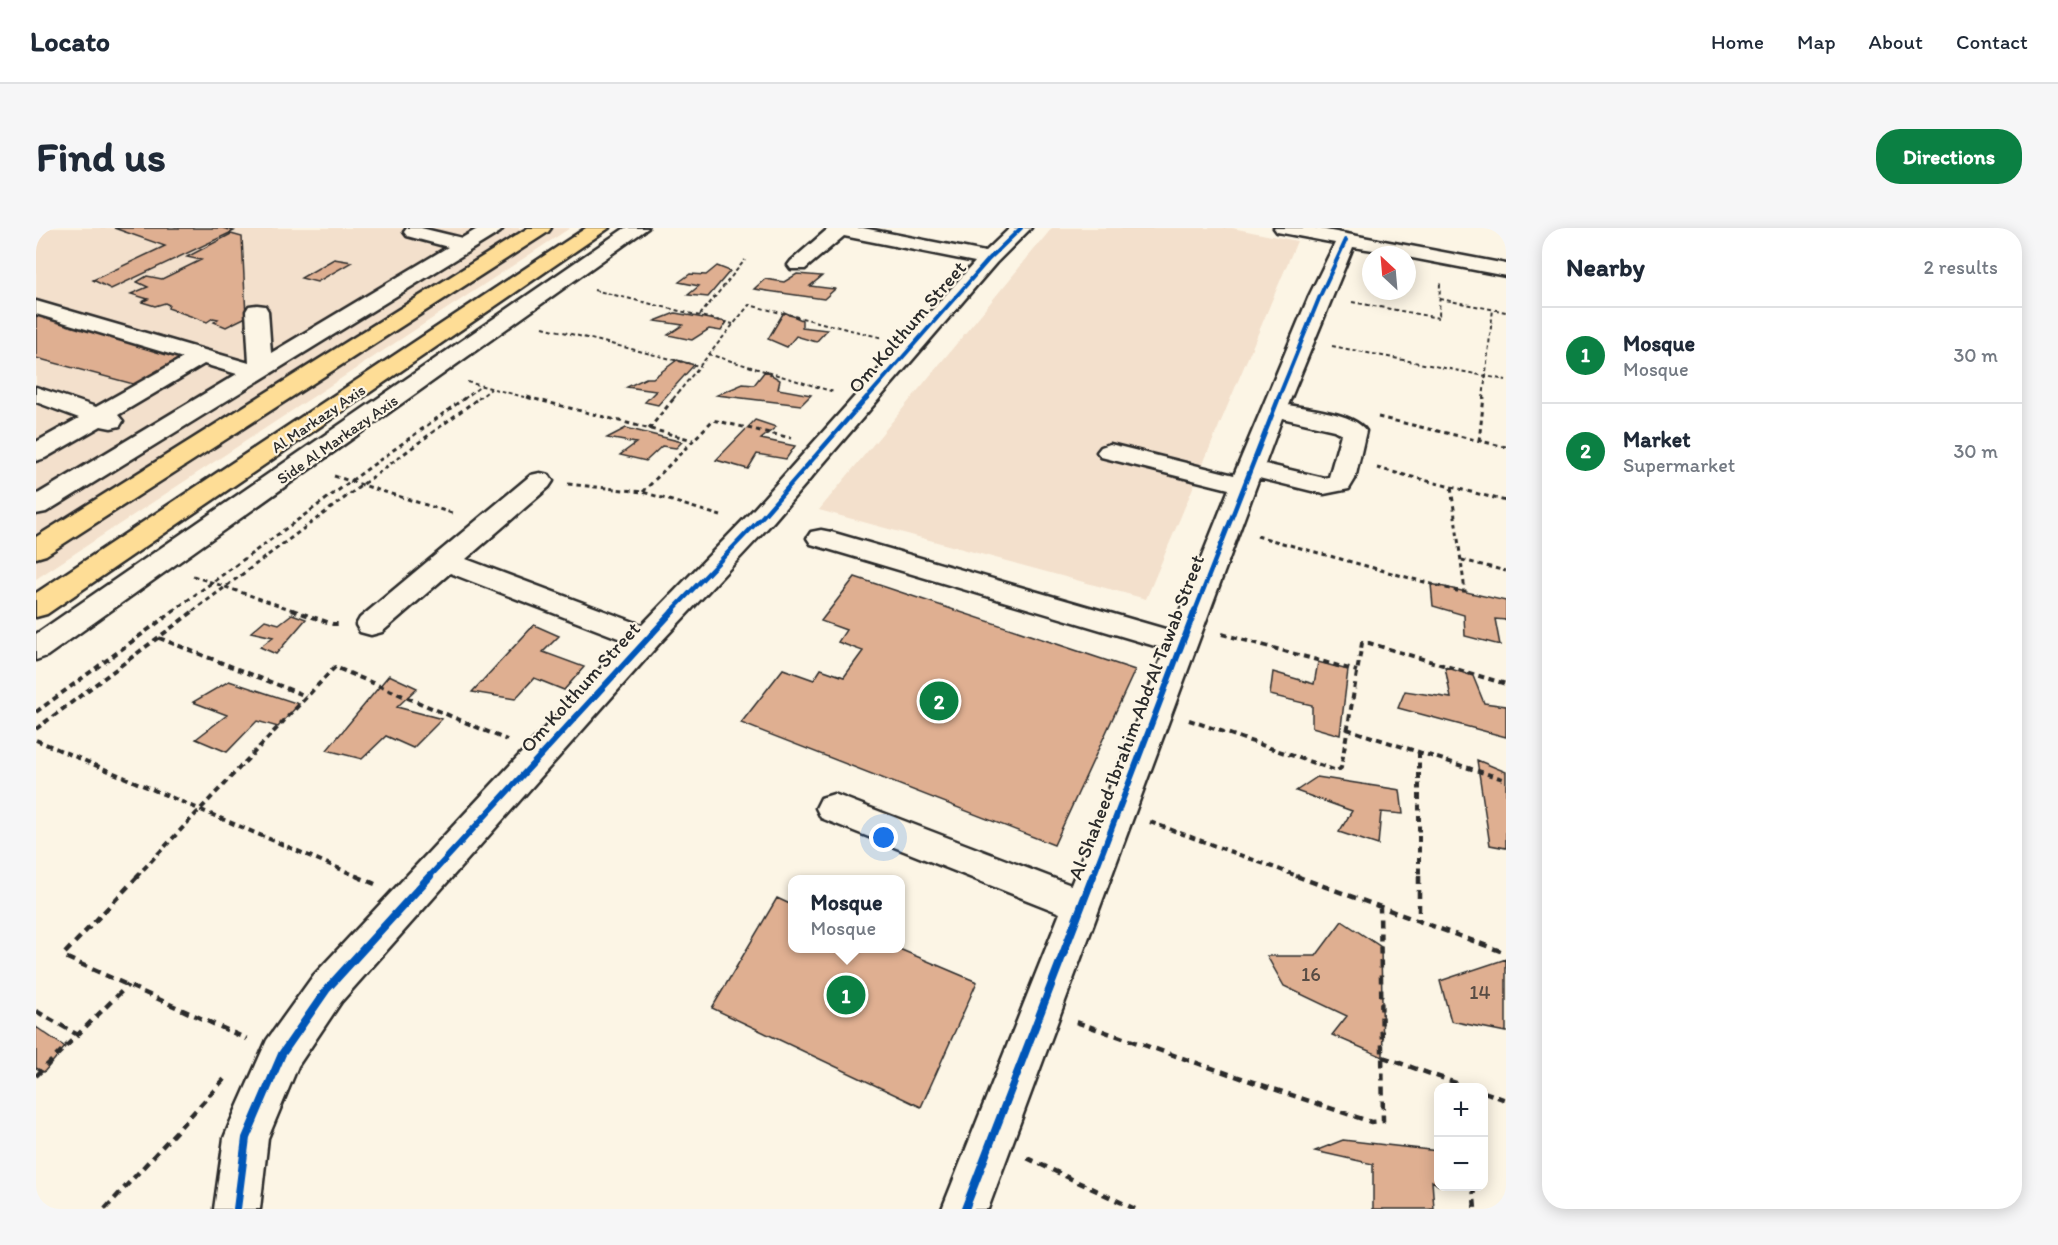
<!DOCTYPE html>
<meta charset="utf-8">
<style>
:root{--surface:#fff;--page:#f6f6f7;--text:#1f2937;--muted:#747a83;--line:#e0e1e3;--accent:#0b8043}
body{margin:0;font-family:Itim,sans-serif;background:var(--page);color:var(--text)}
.controls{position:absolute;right:18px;bottom:18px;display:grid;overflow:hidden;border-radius:12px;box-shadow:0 3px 15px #0003}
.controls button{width:54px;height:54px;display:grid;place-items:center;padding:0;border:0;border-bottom:2px solid var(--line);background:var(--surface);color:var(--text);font:30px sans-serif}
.compass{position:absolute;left:1326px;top:18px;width:54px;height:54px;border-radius:50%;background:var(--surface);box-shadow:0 3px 15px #0003;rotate:334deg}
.you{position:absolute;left:848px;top:610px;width:21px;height:21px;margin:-15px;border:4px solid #fff;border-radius:50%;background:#1a73e8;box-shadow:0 0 0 9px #1a73e833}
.badge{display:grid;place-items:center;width:39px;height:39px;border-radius:50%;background:var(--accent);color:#fff;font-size:20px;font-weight:700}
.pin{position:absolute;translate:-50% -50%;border:3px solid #fff;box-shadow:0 2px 6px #0006}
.popup{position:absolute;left:752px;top:647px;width:117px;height:78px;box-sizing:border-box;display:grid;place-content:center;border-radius:12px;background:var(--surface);filter:drop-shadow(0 2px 4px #0005);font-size:20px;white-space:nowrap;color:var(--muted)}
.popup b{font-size:22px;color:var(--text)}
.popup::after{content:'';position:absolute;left:50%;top:100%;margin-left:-12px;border:12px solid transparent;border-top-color:var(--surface)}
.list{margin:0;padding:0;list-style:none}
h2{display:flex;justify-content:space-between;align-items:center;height:78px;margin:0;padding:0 24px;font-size:26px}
h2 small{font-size:20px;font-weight:400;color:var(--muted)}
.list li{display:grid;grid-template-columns:39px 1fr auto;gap:18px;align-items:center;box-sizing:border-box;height:96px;padding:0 24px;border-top:2px solid var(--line)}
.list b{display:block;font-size:22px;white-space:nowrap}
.list p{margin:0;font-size:20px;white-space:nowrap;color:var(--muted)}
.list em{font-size:20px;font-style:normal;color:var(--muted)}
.map{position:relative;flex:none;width:1470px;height:981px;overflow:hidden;border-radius:24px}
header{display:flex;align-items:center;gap:36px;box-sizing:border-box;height:84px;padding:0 30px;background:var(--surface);border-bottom:2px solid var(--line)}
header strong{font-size:28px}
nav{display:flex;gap:33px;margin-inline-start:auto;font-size:21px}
.intro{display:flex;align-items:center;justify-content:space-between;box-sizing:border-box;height:144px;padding:0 36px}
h1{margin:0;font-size:42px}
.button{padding:15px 27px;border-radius:24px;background:var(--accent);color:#fff;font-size:21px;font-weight:700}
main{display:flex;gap:36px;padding:0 36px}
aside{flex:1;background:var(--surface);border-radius:24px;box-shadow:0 3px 15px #0003}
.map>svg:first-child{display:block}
.built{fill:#f3e0cc}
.building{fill:#dfaf91;stroke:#2b2b2b;stroke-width:1.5}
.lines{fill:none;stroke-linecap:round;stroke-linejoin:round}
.minor-casing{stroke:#2b2b2b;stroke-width:5}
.major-casing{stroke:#2b2b2b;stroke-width:5}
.path-far3{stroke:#2b2b2b;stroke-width:2;stroke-dasharray:4 3;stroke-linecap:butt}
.path-far2{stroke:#2b2b2b;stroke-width:3;stroke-dasharray:4.5 4;stroke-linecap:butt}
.path-far1{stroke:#2b2b2b;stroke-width:4;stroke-dasharray:6 4.5;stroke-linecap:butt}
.path{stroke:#2b2b2b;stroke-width:4.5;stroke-dasharray:8 6;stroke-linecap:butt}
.minor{fill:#fcf5e5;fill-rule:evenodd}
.major{fill:#fedd96;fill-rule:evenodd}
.cycleway-far3-casing{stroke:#fcf5e5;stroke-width:6}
.cycleway-far2-casing{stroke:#fcf5e5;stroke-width:8}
.cycleway-far1-casing{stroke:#fcf5e5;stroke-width:10}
.cycleway-casing{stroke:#fcf5e5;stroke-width:11}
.cycleway-far3{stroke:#0057b8;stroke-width:4}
.cycleway-far2{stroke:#0057b8;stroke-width:4.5}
.cycleway-far1{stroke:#0057b8;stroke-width:6}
.cycleway{stroke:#0057b8;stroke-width:8}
.labels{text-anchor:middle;stroke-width:4.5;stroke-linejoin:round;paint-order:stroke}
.far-street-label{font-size:16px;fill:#2b2b2b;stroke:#fcf5e5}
.street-label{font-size:20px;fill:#2b2b2b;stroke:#fcf5e5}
.near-number-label{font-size:20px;fill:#584c44}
</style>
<header>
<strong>Locato</strong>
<nav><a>Home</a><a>Map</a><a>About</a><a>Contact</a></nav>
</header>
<div class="intro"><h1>Find us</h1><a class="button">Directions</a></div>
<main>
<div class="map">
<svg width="1470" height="981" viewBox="0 0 1470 981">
<rect width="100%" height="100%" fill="#fcf5e5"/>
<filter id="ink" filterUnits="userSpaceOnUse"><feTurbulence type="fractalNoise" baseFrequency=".0167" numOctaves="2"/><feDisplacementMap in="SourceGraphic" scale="12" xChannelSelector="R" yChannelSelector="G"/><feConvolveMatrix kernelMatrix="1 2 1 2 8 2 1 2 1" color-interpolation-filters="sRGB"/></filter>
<g filter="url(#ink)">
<!-- built -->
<path class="built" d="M0 0H534L0 351Z
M1016 0H1196L1261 13 1110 371 783 282Z"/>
<!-- building -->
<path class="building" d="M78 0H186L198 3 75 61 57 52 129 18Z
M195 6 206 9 210 89 190 99 178 94 182 91 177 90 171 94 132 80 133 77 129 75 119 78 106 74 112 71 95 66 112 59 101 54 111 48 126 51 165 32 151 29Z
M298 31 316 34 281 54 265 50Z
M681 38 694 43 672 69 652 67 663 58 643 54 654 46 670 47Z
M761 46 786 48 774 58 799 61 788 71 718 61 729 51 748 54Z
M748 84 766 92V99L791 102 780 114 760 108 751 119 732 111Z
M0 85 151 128 101 157 0 130Z
M639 85 691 94 685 103 673 101 656 112 632 107 647 97 619 93Z
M641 132 658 137 622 177 609 174 620 163 591 159 610 150H617Z
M729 143 744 152 742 161 775 167 765 177 681 167 707 156 718 157Z
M719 192 740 199 725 211 759 218 750 231 721 226 712 241 680 232Z
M590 200 646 214 640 220 626 218 610 233 584 227 600 215 571 210Z
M819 349 1099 442 1018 617 705 495 747 441 778 452 785 441 808 449 827 423 802 414 810 402 785 393Z
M1395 356 1470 373V392L1459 391 1464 417 1429 408 1428 387 1397 378Z
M256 386 270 391 240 426 224 419 237 409 215 404 229 392 243 396Z
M498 397 523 408 507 424 548 439 528 462 498 450 479 471 436 464Z
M1282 434 1312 442 1304 507 1276 499V477L1234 467 1237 444 1278 456Z
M1409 439 1437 448 1448 475 1470 478V509L1362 480 1369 463 1415 470Z
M353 447 381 460 361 479 406 491 377 520 350 508 326 531 291 522Z
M193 453 263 476 242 499 221 493 191 524 160 511 191 487 157 474Z
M1441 532 1470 544V620L1454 617Z
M1281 549 1364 562 1367 586 1345 584 1342 617 1303 604 1316 583 1260 563Z
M741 670 756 677V720H861L941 754 885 879 676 780Z
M1306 693 1345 719 1347 829 1296 807 1311 788 1248 758 1231 728H1280Z
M1470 731V804L1415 793 1404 753Z
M0 799 29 819 8 844 0 840Z
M1307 912 1402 923V957L1396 953 1398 981H1337V936L1279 923Z"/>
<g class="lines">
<!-- minor casing -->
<g class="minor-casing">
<path id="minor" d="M371 0H385L426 10 443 0H467L464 4 10 284 0 286V267L201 146 168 136 82 187 87 193 84 198 75 200 65 198 9 230 0 233V214L43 190 0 174V159L60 179 147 130 0 86V73L213 135 210 83 213 78 221 77 229 78 232 83 235 125 412 19 371 8 368 4Z
M589 0H612L11 428 0 432V406Z
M793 0H827L949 24 974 0H995L960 35 737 294 622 417 305 774 262 838 232 910 224 981H178L188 910 194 895 231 812 277 748 590 413 414 345 346 404 335 407 324 404 320 397 324 390 495 247 504 245 513 247 517 253 513 259 430 331 606 397 717 282 939 34 808 8 769 41H755L752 37 755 33Z
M1238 0H1279L1470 36V48L1371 29V27L1317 19 1252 177C1273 181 1318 185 1330 203L1319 251 1313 261 1288 266 1223 250 952 981H906L1024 685 785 590 780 580 785 570 798 566 1035 657 1129 421 775 316 771 310 775 304 785 302 795 304 1136 403 1193 261 1065 229 1061 224 1065 219 1074 216 1198 247 1273 68 1299 15 1241 4ZM1246 190 1298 202 1305 206 1293 249 1288 250 1229 236Z"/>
</g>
<!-- major casing -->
<g class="major-casing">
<path id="major" d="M492 0H515L512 4 10 327 0 330V309Z
M550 0H573L11 386 0 389V365Z"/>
</g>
<!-- path-far3 -->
<path class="path-far3" d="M558 62 697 96
M1404 71 1470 84
M1316 74 1403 90 1404 54
M664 87 709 32
M507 99 663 138
M1296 118 1470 152
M672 126 798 164
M431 154 496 171
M428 171 445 158
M442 171 455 161
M637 171 713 77 847 110
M1447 171 1457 81"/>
<!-- path-far2 -->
<path class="path-far2" d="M491 169 657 212
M1342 189 1470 219
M613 201 639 169
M1443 213 1448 169
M1341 240 1470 273
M298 248 419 286
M532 256 607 264 685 288
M607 264 677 192 755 210
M1221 308 1421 363H1429L1415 259
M1426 332 1470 343
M157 348 260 383
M137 383 430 169
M157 383 444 169"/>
<!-- path-far1 -->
<path class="path-far1" d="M256 382 297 396H304
M1186 406 1321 443
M123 410 270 468
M0 484 139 382
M1153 492 1301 543 1305 540 1326 415H1333L1470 456
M0 501 159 382
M1311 501 1470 552
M0 512 323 649
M1383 524V649
M1114 594 1264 649
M100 649 299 439 471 512"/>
<!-- path -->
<path class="path" d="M102 648 29 725V729L211 811
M320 648 339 656
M1260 648 1470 725
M1383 648V693
M0 783 42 807
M1040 794 1335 894 1347 893 1344 679
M1347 829 1434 860
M0 848 92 757
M1448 864 1470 872
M991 930 1099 981
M1437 958 1439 981
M69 981 192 847"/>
<!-- minor -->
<use href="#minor" class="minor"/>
<!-- major -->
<use href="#major" class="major"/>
<!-- cycleway-far3 casing -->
<g class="cycleway-far3-casing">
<path id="cycleway-far3" d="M830 171 953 31 985 0
M1242 171 1284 68 1310 12"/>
</g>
<!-- cycleway-far2 casing -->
<g class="cycleway-far2-casing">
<path id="cycleway-far2" d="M636 383 727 288 831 169
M1159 383 1243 169"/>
</g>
<!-- cycleway-far1 casing -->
<g class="cycleway-far1-casing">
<path id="cycleway-far1" d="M393 649 638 382
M1057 649 1159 382"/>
</g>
<!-- cycleway casing -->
<g class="cycleway-casing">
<path id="cycleway" d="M201 981 210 910 246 826 291 761 394 648
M929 981 1057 648"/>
</g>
<!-- cycleway-far3 -->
<use href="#cycleway-far3" class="cycleway-far3"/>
<!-- cycleway-far2 -->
<use href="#cycleway-far2" class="cycleway-far2"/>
<!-- cycleway-far1 -->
<use href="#cycleway-far1" class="cycleway-far1"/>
<!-- cycleway -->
<use href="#cycleway" class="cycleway"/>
</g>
</g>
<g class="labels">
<!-- far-street labels -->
<g class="far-street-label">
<text transform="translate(282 190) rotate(-34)" y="6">Al Markazy Axis</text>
<text transform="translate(301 211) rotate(-35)" y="6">Side Al Markazy Axis</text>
</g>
<!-- street labels -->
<g class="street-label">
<text transform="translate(871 99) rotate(-49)" y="7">Om Kolthum Street</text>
<text transform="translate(544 459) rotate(-48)" y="7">Om Kolthum Street</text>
<text transform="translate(1100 489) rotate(-69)" y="7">Al Shaheed Ibrahim Abd Al Tawab Street</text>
</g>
<!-- near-number labels -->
<g class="near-number-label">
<text x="1275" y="753">16</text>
<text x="1444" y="771">14</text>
</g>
</g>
</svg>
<div class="controls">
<button>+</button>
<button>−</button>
</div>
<svg class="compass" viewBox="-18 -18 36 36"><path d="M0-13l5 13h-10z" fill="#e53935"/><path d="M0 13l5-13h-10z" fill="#747a83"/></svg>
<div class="you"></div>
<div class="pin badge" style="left:810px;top:767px">1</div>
<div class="popup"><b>Mosque</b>Mosque</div>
<div class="pin badge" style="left:903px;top:473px">2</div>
</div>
<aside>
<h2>Nearby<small>2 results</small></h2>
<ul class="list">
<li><span class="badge">1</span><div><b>Mosque</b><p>Mosque</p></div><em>30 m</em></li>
<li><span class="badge">2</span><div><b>Market</b><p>Supermarket</p></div><em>30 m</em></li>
</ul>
</aside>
</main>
